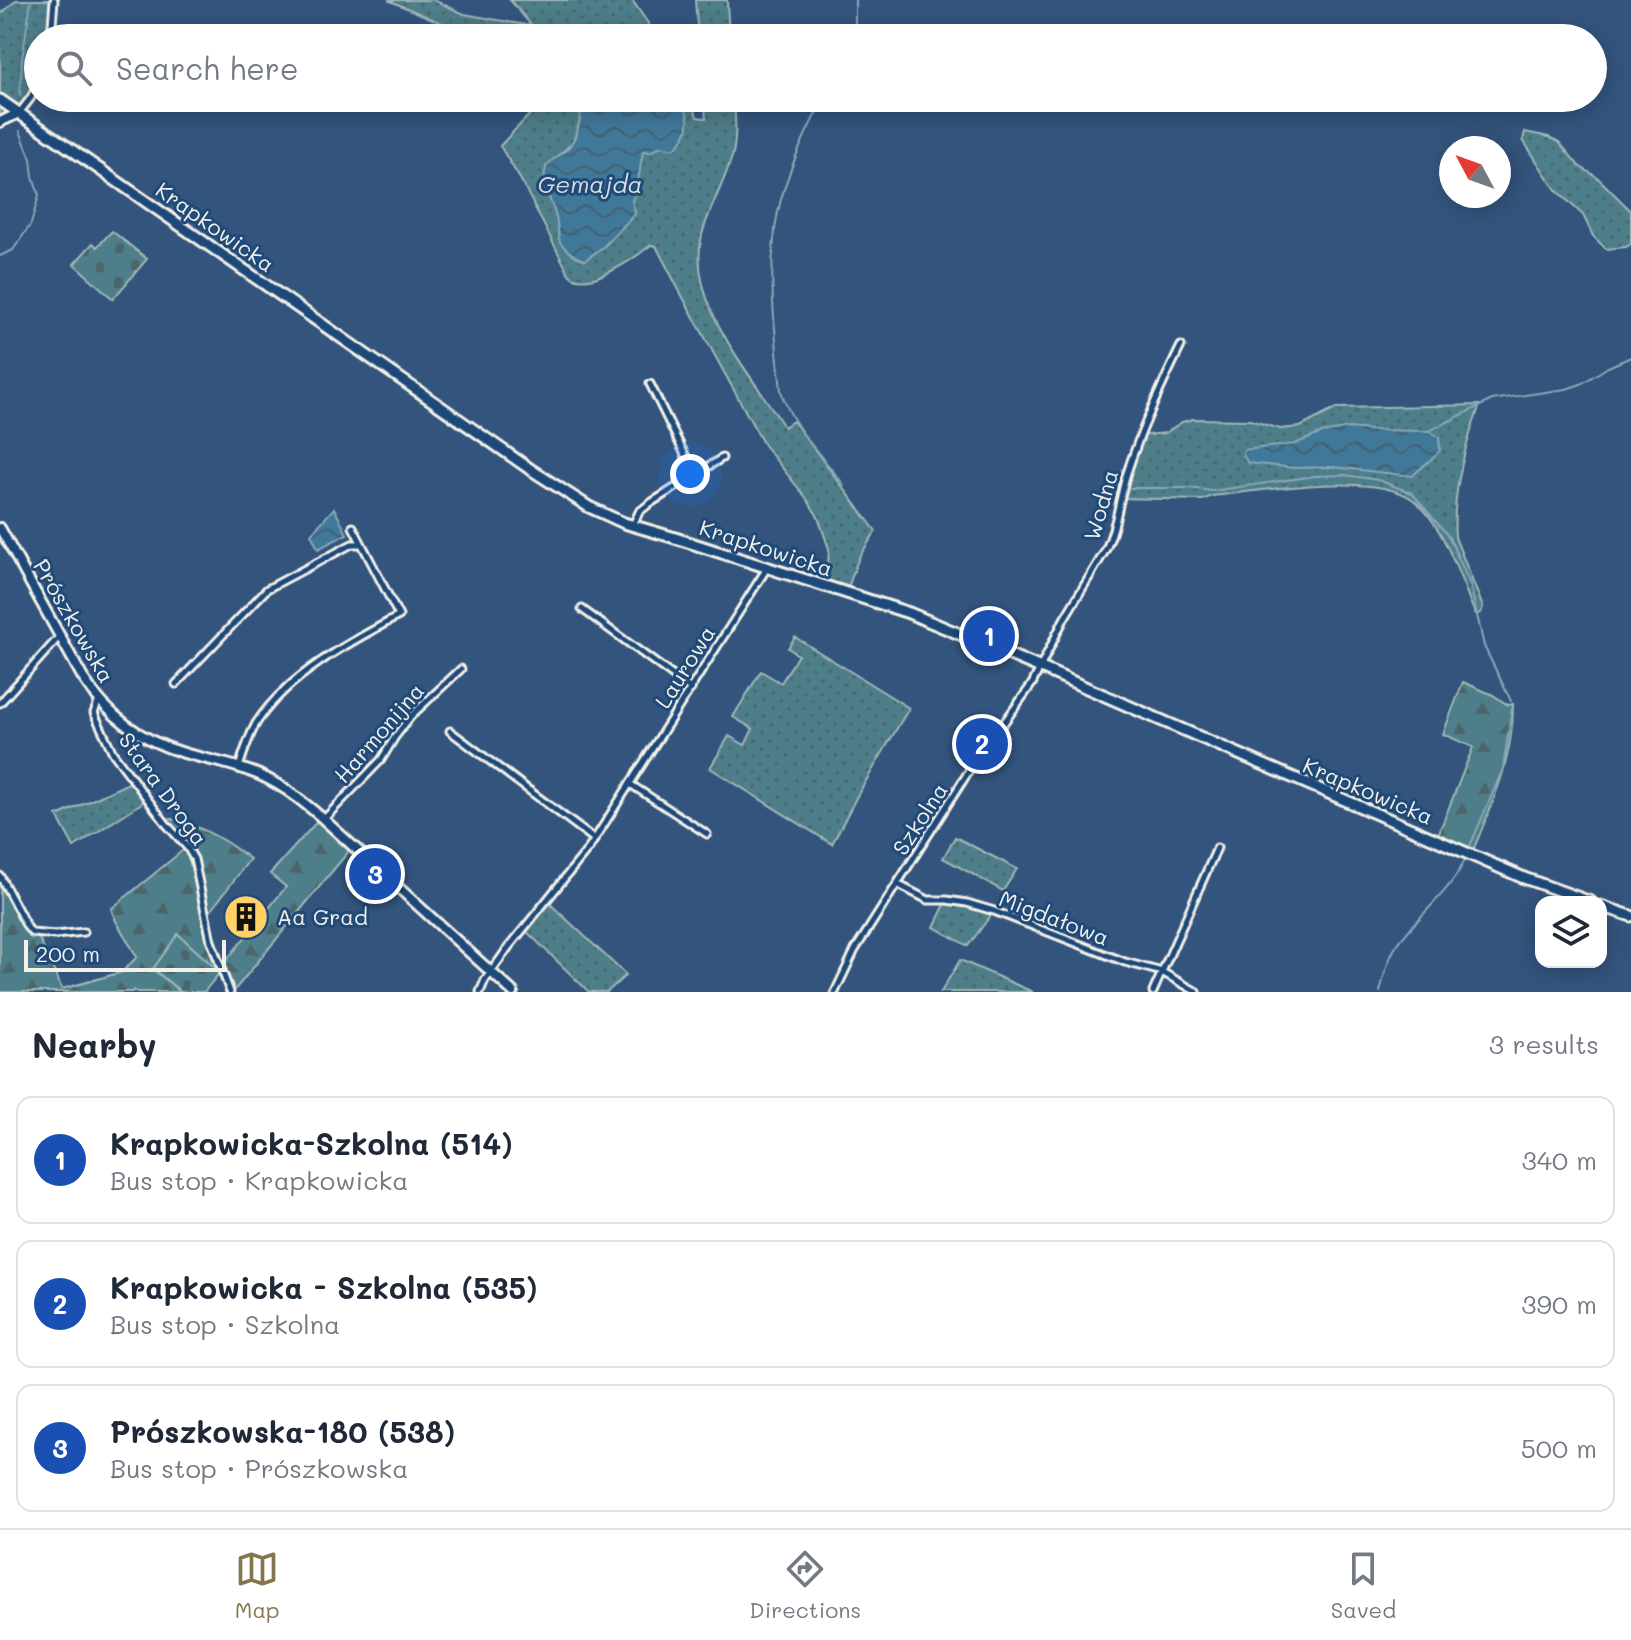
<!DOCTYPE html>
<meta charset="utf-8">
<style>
:root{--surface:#fff;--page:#f6f6f7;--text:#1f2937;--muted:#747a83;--line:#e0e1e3;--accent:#84754c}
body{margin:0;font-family:Mali,sans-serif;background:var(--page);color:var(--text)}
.controls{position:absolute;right:24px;bottom:24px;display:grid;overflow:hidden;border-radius:16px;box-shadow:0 4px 20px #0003}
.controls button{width:72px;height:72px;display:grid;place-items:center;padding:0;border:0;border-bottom:2px solid var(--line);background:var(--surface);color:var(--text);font:40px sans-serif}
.compass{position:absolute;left:1439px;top:136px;width:72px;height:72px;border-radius:50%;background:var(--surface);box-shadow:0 4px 20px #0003;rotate:311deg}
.scale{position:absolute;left:24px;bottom:20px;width:202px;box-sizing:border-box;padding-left:8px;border:4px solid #f4f1e8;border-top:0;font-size:22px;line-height:28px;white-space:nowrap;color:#f4f1e8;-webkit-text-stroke:6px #1f4a7a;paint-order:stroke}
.you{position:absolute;left:690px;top:474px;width:28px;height:28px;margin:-20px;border:6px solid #fff;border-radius:50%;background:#1a73e8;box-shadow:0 0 0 12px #1a73e833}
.badge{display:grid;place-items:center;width:52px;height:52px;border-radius:50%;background:var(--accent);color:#fff;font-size:26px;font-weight:700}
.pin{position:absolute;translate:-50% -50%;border:4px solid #fff;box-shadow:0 2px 8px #0006}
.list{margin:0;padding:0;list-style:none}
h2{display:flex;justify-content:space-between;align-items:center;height:104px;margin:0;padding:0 32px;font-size:34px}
h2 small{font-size:26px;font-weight:400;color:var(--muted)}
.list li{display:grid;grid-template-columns:52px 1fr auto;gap:24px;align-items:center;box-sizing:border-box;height:128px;margin:0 16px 16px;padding:0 16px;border:2px solid var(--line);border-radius:16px}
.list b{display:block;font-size:30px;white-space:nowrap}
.list p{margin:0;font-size:26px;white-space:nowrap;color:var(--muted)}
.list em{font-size:26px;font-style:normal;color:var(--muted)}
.icon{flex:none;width:44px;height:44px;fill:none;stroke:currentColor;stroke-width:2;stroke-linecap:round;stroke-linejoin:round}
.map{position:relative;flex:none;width:1631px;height:992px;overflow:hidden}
.search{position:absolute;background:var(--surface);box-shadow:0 4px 20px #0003;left:24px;right:24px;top:24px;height:88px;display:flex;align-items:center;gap:20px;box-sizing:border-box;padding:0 28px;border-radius:44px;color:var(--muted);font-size:30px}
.sheet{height:536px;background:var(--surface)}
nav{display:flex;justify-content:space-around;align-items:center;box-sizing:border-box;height:112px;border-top:2px solid var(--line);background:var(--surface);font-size:22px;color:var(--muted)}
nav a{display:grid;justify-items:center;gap:4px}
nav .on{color:var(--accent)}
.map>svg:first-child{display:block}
.grass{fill:url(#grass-dots);stroke:#a1b8b8;stroke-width:2}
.forest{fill:url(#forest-firs);stroke:#a1b8b8;stroke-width:2}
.cemetery{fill:url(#cemetery-stones);stroke:#a1b8b8;stroke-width:2}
.water{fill:url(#water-waves);stroke:#88a8b9;stroke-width:2}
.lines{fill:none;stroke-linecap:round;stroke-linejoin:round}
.stream{stroke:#88a8b9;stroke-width:2}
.street-casing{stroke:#f4f1e8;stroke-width:11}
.secondary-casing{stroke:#f4f1e8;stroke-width:14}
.primary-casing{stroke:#f4f1e8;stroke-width:15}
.street{stroke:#1f4a7a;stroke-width:5}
.secondary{stroke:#1f4a7a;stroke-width:8}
.primary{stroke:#1f4a7a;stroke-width:9}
.labels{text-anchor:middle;stroke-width:6;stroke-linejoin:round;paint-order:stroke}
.street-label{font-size:22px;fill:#f4f1e8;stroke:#1f4a7a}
.poi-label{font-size:22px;fill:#f4f1e8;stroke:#1f4a7a;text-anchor:start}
.water-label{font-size:24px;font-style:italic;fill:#d9dfdc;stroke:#1f4a7a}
</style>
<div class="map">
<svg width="1631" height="992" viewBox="0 0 1631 992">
<defs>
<pattern id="grass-dots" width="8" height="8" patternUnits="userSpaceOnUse" patternTransform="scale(2)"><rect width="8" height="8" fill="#4e7e89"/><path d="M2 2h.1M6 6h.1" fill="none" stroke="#4c666b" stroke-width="1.8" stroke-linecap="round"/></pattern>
<pattern id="forest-firs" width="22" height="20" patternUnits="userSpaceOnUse" patternTransform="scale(2)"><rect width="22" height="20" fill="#4e7e89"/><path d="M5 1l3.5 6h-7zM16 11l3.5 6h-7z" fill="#4c666b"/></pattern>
<pattern id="cemetery-stones" width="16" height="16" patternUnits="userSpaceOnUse" patternTransform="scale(2)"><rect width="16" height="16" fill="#4e7e89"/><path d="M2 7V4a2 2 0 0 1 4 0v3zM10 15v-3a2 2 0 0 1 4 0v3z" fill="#4c666b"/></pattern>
<pattern id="water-waves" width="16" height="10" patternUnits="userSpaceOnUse" patternTransform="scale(2)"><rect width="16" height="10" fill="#40789a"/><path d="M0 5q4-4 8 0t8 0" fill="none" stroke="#446070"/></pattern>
</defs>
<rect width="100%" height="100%" fill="#33547d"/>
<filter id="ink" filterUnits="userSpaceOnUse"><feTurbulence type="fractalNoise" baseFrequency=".0125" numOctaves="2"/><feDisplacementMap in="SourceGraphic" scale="16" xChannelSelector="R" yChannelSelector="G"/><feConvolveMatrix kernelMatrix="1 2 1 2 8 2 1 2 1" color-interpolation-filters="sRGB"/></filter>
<g filter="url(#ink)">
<!-- grass -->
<path class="grass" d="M16 0H54L51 38H38V85L19 113 0 119V15Z
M388 0H434L464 14 532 26 510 0H632L658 38H639L629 30H626L623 35 624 38H534L505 31 444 24Z
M695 0H727L729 38H698Z
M545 98H582L579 123 573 142 546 167C544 187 553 202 557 221 559 227 559 235 560 241L585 260 604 246 635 214 632 200 637 185 641 154 645 150 650 152 661 146H665L688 117 684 107 688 98H692L697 117 706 118 704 98H734C735 116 737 136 733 153 726 179 712 203 704 228 681 298 750 371 784 427L793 421 876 531 859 557 846 593 819 584 828 564 829 549 818 517 807 499 764 445 680 292 656 246 651 245C635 258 586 293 569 274L522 182 500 146Z
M1525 132 1549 137 1559 142 1579 166 1597 177 1631 211V244L1626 247 1606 249 1593 236 1583 215 1557 191 1547 177 1523 140Z
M1480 405C1465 445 1452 494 1455 537L1483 607 1481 613 1476 614 1474 611C1459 576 1443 522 1412 499 1373 471 1260 491 1212 496L1203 500 1120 498 1141 436 1165 433 1182 422 1193 419 1250 420 1280 429 1300 427 1337 408Z
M795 637 909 708 857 796 832 844 710 768 729 736 745 745 753 729 733 717 761 671 781 683 798 655 788 648Z
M133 781 148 799 74 847 57 816Z
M955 837 1017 869 1003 891 943 858Z
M546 900 626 975 607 992H589L523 928Z
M947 900 994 911 968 946 934 927Z
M960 960 1033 992H941Z"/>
<!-- forest -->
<path class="forest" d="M1463 682 1493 695 1508 705 1513 704C1514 758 1491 807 1471 855L1436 840 1473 747 1443 734Z
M160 816C198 825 219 835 250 859L206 917 221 967 286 887 270 874 321 817 353 846 233 992H230L220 972 153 969 181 992H137L134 990 132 992H0V876L27 927 37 934 62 989 122 972 137 957 116 921 111 909 187 847Z"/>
<!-- cemetery -->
<path class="cemetery" d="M112 231 147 259 113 299 74 264 93 243 97 247Z
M178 934 220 972 204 992H181L153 969Z"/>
<!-- water -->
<path class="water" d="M582 98 688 99C683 108 687 109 688 119 690 131 683 141 674 149L661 146 650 152 643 151 636 194 632 200 635 214 604 246 585 260C577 258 565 250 560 242 558 236 558 229 557 223 555 206 540 185 546 168 549 160 559 156 565 151 579 139 581 116 582 98Z
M1349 428 1371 430 1429 431 1439 437 1440 450C1432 461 1421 466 1413 476L1333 467 1295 468 1248 463 1243 455 1244 450 1295 444 1322 433Z
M334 508 347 534 318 549 311 534Z"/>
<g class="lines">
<!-- stream -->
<path class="stream" d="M855 38V0
M20 95 22 59 31 0
M824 98C803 137 780 186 775 230 768 283 776 338 781 391 791 426 822 456 844 485
M0 256 13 250 31 224 39 195 33 177 31 159 20 131
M1429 431 1492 400 1566 389 1581 384 1608 367 1631 357
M1130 488H1189L1212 491 1315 476 1345 475 1378 480 1412 493 1449 537 1470 584 1484 646 1511 701
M1468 851 1503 769 1512 708
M1380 992C1384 977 1388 958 1397 945 1417 916 1453 890 1466 857"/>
<!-- street casing -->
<g class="street-casing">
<path id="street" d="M51 38 54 0
M19 113 30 99 38 85
M650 384 695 475
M633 525 639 512 649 504 722 458
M582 609 691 689
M176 684 267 589 352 544H360
M99 700 94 713 113 753 167 825 187 847 194 859 211 941 230 992
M0 703 59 637
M450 731 594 839
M239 767C244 752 249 735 257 722 289 674 350 642 399 616L353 527
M630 784 707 834
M324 819 381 760 395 737 411 716 461 669
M0 876 27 927 32 933 55 935 84 932
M897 884 928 900H947L967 903 994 911 1125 962 1162 972 1197 992
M480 992 485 980 508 948 589 848 767 568
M835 992 855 950 897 884 969 771 1032 684 1064 619 1105 551C1117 527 1119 498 1127 473 1141 429 1161 387 1181 346
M1153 992 1217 848"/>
</g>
<!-- secondary casing -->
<g class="secondary-casing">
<path id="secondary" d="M0 122 19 113
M0 528 83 678C108 716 140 740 184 753 205 759 228 763 249 771 276 780 299 798 321 817L513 992"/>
</g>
<!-- primary casing -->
<g class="primary-casing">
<path id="primary" d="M0 100 530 469 589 507 624 523 672 537 909 613 1041 668 1524 878 1591 902
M1601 906 1631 916"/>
</g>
<!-- street -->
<use href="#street" class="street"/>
<!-- secondary -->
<use href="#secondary" class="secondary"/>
<!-- primary -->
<use href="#primary" class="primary"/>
</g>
</g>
<!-- icons -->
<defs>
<g id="building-disc" transform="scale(2.3)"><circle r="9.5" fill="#ffd166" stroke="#1f4a7a"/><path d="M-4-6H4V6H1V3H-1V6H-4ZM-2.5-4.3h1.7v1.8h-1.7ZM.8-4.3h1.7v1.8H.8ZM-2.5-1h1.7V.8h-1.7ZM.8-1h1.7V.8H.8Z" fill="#111"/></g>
</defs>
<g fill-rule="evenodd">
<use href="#building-disc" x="246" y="917"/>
</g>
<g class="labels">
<!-- street labels -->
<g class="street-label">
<text transform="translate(215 227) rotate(35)" y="8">Krapkowicka</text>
<text transform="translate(1101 505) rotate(-74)" y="8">Wodna</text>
<text transform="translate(766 548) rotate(18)" y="8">Krapkowicka</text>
<text transform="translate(74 621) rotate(60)" y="8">Prószkowska</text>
<text transform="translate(685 667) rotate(-58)" y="8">Laurowa</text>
<text transform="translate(379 733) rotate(-49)" y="8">Harmonijna</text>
<text transform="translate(163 789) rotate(54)" y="8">Stara Droga</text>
<text transform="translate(1368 791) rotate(23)" y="8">Krapkowicka</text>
<text transform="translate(920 819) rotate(-57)" y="8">Szkolna</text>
<text transform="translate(1054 918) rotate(21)" y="8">Migdałowa</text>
</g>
<!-- poi labels -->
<g class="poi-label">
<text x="277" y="925">Aa Grad</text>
</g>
<!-- water labels -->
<g class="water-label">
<text x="590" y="193">Gemajda</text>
</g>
</g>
</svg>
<div class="controls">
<button><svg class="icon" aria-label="layers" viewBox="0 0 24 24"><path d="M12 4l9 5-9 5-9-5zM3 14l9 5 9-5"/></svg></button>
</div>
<svg class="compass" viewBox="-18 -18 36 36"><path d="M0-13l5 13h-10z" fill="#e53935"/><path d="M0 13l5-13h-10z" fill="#747a83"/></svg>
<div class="scale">200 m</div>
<div class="you"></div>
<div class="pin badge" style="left:989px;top:636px;background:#1a4fb4">1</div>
<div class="pin badge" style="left:982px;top:744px;background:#1a4fb4">2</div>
<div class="pin badge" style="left:375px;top:874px;background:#1a4fb4">3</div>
<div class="search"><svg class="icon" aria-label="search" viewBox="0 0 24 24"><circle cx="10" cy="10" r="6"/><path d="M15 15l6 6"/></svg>Search here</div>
</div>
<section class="sheet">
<h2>Nearby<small>3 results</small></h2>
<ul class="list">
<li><span class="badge" style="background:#1a4fb4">1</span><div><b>Krapkowicka-Szkolna (514)</b><p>Bus stop · Krapkowicka</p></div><em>340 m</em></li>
<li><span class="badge" style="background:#1a4fb4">2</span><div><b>Krapkowicka - Szkolna (535)</b><p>Bus stop · Szkolna</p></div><em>390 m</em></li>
<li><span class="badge" style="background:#1a4fb4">3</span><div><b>Prószkowska-180 (538)</b><p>Bus stop · Prószkowska</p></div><em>500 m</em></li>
</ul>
</section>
<nav>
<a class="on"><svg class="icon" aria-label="map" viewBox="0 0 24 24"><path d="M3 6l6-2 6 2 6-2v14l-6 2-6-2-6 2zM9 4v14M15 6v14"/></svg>Map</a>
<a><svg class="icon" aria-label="directions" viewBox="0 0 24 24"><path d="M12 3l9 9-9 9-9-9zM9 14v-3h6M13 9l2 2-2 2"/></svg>Directions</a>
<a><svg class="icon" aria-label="saved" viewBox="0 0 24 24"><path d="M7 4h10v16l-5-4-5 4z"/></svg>Saved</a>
</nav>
